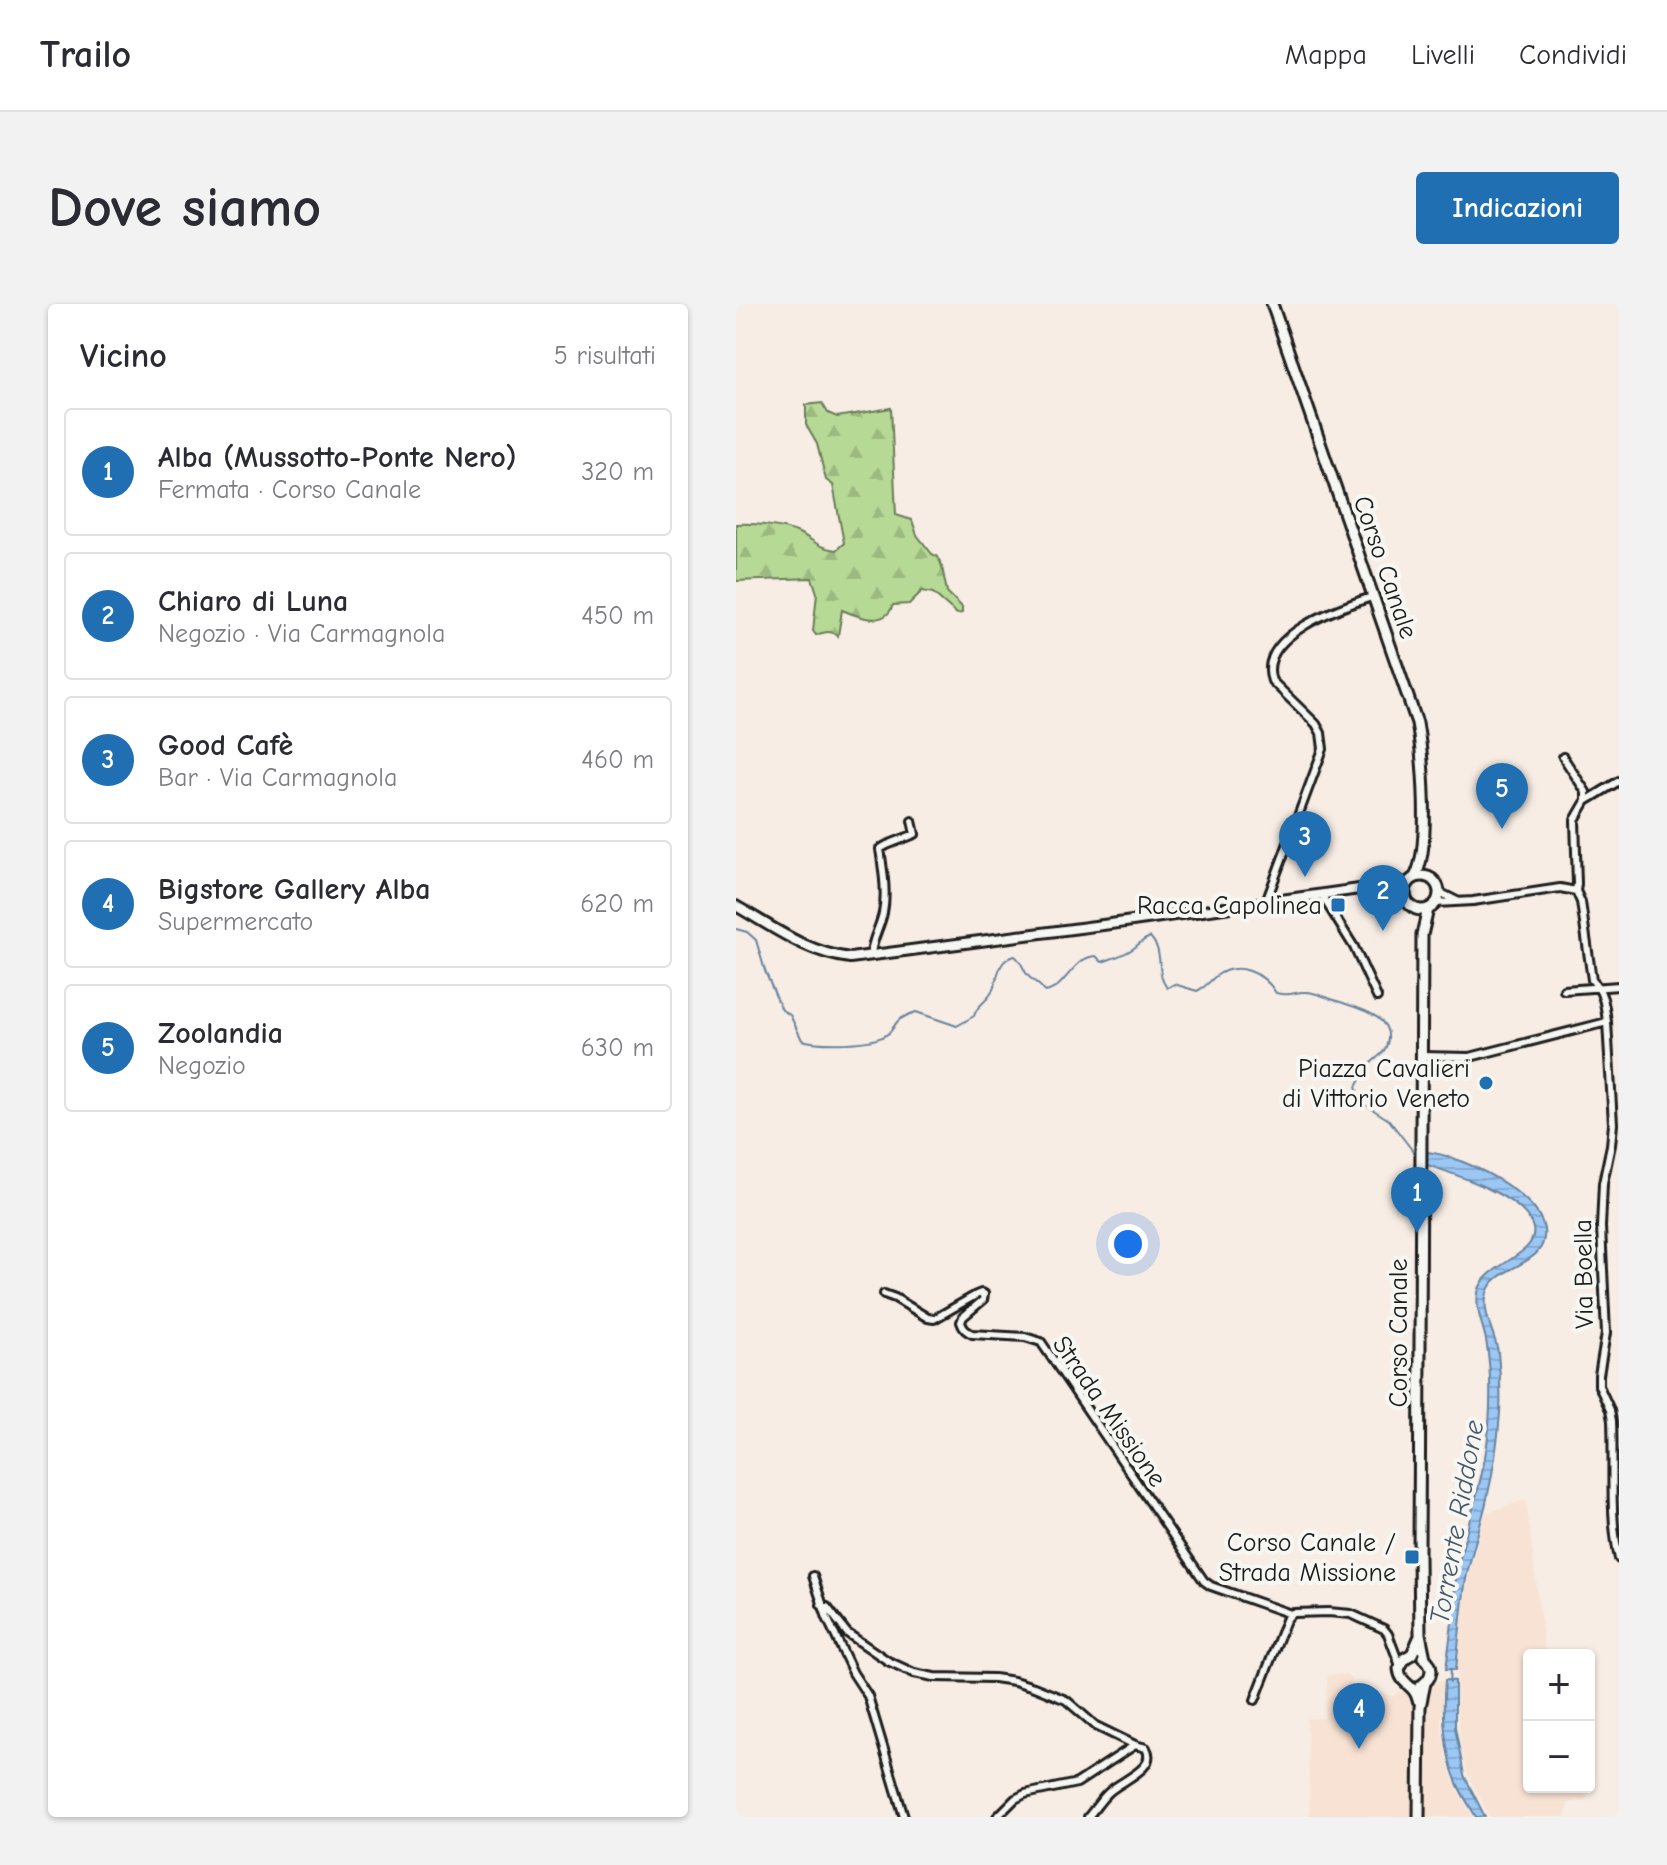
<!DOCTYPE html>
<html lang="it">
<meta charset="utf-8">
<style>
:root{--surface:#fff;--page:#f2f2f3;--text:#2b2b33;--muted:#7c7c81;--line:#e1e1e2;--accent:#1f6fb2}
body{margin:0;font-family:"Comic Neue",sans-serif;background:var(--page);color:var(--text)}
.controls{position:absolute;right:24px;bottom:24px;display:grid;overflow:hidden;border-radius:8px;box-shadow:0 2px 6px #0004}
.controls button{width:72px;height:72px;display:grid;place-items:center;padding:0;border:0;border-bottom:2px solid var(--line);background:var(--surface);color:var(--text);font:40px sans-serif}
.you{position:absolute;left:392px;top:940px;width:28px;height:28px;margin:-20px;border:6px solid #fff;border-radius:50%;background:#1a73e8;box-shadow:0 0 0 12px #1a73e833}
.badge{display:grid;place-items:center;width:52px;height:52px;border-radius:50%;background:var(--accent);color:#fff;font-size:26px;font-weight:700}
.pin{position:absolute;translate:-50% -66px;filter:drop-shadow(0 2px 4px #0008)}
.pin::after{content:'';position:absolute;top:42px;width:28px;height:24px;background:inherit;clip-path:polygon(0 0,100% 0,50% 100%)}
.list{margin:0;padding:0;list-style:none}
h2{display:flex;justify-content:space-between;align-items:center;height:104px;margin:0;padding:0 32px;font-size:34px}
h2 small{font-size:26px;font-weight:400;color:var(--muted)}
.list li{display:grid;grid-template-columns:52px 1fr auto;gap:24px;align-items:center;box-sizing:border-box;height:128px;margin:0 16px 16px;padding:0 16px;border:2px solid var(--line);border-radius:8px}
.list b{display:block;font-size:30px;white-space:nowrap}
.list p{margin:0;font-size:26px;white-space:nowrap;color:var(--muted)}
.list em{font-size:26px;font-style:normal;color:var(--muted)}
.map{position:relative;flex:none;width:883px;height:1513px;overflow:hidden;border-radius:8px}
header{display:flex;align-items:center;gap:48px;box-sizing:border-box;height:112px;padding:0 40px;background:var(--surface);border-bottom:2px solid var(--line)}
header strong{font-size:38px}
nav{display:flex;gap:44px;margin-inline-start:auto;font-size:28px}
.intro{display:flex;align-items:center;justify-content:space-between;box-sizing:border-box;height:192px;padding:0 48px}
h1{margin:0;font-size:56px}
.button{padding:20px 36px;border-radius:8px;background:var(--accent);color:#fff;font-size:28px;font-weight:700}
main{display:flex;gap:48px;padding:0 48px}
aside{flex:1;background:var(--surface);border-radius:8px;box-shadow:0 2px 6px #0004}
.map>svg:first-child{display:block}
.built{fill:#f8e2d4}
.forest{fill:url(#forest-firs);stroke:#697b58;stroke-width:2}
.water{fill:url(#water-rules);stroke:#68839e;stroke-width:2}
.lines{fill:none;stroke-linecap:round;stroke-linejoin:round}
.stream{stroke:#68839e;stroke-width:2}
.minor-casing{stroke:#1c1c1c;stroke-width:12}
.secondary-casing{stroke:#1c1c1c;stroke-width:14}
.primary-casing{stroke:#1c1c1c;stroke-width:15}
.minor{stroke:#f6f6f2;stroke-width:6}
.secondary{stroke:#f6f6f2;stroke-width:8}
.primary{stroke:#f6f6f2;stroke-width:9}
.poi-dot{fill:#1f6fb2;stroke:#f6f6f2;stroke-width:3}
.labels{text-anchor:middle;stroke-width:8;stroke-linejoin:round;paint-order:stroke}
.street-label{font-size:26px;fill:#1c1c1c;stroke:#f6f6f2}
.poi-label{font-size:26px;fill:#1c1c1c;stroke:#f6f6f2;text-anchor:end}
.water-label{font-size:28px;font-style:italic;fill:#485868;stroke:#f6f6f2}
</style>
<header>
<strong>Trailo</strong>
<nav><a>Mappa</a><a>Livelli</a><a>Condividi</a></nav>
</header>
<div class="intro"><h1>Dove siamo</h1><a class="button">Indicazioni</a></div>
<main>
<aside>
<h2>Vicino<small>5 risultati</small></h2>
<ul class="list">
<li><span class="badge">1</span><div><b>Alba (Mussotto-Ponte Nero)</b><p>Fermata · Corso Canale</p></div><em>320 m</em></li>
<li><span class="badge">2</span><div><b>Chiaro di Luna</b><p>Negozio · Via Carmagnola</p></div><em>450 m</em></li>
<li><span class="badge">3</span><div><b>Good Cafè</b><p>Bar · Via Carmagnola</p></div><em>460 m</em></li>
<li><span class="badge">4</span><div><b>Bigstore Gallery Alba</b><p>Supermercato</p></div><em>620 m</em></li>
<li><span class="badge">5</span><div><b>Zoolandia</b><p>Negozio</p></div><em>630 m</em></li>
</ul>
</aside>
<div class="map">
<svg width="883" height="1513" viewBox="0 0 883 1513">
<defs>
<pattern id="forest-firs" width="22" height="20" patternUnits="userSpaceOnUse" patternTransform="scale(2)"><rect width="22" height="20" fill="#b6da95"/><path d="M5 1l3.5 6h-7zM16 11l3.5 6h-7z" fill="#9cba80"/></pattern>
<pattern id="water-rules" width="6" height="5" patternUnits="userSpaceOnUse" patternTransform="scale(2)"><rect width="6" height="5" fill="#9bc7f5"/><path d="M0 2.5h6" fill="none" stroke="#85aad1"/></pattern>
</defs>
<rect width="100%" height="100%" fill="#f7ede4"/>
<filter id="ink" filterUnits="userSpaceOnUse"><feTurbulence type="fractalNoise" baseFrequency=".0125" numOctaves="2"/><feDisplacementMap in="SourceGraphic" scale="16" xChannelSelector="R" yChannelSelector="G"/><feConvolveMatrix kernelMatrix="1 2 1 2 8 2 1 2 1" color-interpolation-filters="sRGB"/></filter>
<g filter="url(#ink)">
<!-- built -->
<path class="built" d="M790 1196 809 1351H793V1483H848L851 1495 832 1499 829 1513H754L731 1469 725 1443 721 1403 722 1358 731 1276 750 1209Z
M609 1370 615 1375V1388L646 1389 657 1392 662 1388 674 1387 691 1388 701 1377H707L705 1419 711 1458 718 1479 737 1513H574L571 1415 588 1414 592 1371Z"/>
<!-- forest -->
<path class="forest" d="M86 99 92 109 101 113 155 104 160 211 176 216 181 231 196 250 202 253 206 263 211 288 226 303V309L221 310 197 289 186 287 173 300 157 301C149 324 123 313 106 306L102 332C94 326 89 328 80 331L77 327 81 289 76 274 0 277V220C18 219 49 222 65 230 81 238 80 243 100 246L108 239 97 181 90 176 81 140 70 121V101Z"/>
<!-- water -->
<path class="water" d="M691 848C724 851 803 889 808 925 813 963 759 960 751 989 745 1008 759 1029 762 1048 764 1067 765 1090 764 1109 762 1139 757 1169 750 1199 744 1224 735 1250 730 1275 725 1305 723 1336 720 1366L710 1365C713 1343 716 1321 718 1299 719 1287 719 1274 722 1263 732 1215 750 1170 753 1121 755 1093 755 1063 750 1036 747 1021 739 1005 742 989 747 959 803 953 797 924 790 893 718 870 691 861Z
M709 1376 719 1377V1423L728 1471 749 1513H740C734 1502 726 1491 721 1479 708 1449 706 1408 709 1376Z"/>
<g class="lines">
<!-- stream -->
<path class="stream" d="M0 625 11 628 20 636 29 667 40 693 46 706 54 711 66 736C84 741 134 741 150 731 157 727 157 722 162 717 166 713 174 710 180 708L221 722 238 712C241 701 248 700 254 691 261 681 260 668 267 659 271 654 273 654 279 652 285 657 286 662 290 669 295 677 304 679 309 688 330 685 336 653 360 652L366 658C377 654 389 651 398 644 404 639 406 636 414 633 429 648 419 669 431 684L438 680 461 687C472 682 472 678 480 672 502 656 528 669 540 689 557 693 557 687 571 688 582 689 591 694 601 697 621 704 662 712 650 743 647 751 639 754 633 761 628 767 624 776 620 783L625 798 653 816 680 851
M714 1378 715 1365"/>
<!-- minor casing -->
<g class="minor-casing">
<path id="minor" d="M827 453 850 488V497L839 516 841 580 840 587 845 598 856 676C868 688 869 702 871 718L877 820 875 841 867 879 865 923 870 1029 863 1071V1082L874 1106 876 1117C878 1162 873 1211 883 1255
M850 497 883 477
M703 588 721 597
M585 590 618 643 641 693
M530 598 587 445 585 429 580 420 536 377C520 332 604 303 636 293
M700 599 737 597 824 584 840 587
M135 652C135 637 144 624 147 609 151 589 147 566 144 545L151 541 179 530 176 517
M828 686 883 682
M685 752 734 753 871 718
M148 990 159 994 192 1014 198 1015 240 991 245 989 248 990 247 996 227 1013 225 1018C227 1025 230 1027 236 1030L289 1033 305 1038 468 1277 475 1282 555 1310
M77 1272 91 1314 117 1369 132 1392 168 1513
M85 1301 91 1303 111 1329 152 1357 178 1369 198 1373 258 1374 278 1377 298 1383 330 1396 360 1422 399 1441
M519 1396 550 1316 555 1310 558 1309 592 1308 615 1310 648 1325 652 1330 664 1362
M261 1513 279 1495 289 1490 341 1479 399 1441 410 1444C422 1465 385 1476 373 1488 365 1495 359 1505 352 1513"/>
</g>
<!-- secondary casing -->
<g class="secondary-casing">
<path id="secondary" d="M648 583 669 591
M0 602C37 623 71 649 114 654L382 619 673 578"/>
</g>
<!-- primary casing -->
<g class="primary-casing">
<path id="primary" d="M536 0 681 419C687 453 695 544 679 573
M669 589a17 17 0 1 1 34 0a17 17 0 1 1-34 0Z
M689 1354 684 1330 683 1252 686 631 692 605
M684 1382C697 1375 699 1361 687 1353
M682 1396C678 1379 665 1382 663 1365L669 1354 676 1350 683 1334
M683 1513 684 1403 689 1379"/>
</g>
<!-- minor -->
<use href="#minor" class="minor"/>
<!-- secondary -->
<use href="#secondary" class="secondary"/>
<!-- primary -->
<use href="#primary" class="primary"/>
</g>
</g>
<!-- markers -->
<g class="poi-dot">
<rect x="594" y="593" width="16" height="16" rx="4"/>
<circle cx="750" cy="779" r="8"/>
<rect x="668" y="1245" width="16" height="16" rx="4"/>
</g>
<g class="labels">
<!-- street labels -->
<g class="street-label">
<text transform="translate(650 263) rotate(71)" y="9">Corso Canale</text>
<text transform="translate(847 970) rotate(-91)" y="9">Via Boella</text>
<text transform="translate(662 1029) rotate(-90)" y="9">Corso Canale</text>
<text transform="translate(374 1107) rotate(55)" y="9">Strada Missione</text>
</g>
<!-- poi labels -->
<g class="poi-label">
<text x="586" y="610">Racca Capolinea</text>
<text x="734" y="773">Piazza Cavalieri<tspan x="734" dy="30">di Vittorio Veneto</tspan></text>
<text x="660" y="1247">Corso Canale /<tspan x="660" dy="30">Strada Missione</tspan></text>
</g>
<!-- water labels -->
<g class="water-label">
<text transform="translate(720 1218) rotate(-80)" y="10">Torrente Riddone</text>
</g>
</g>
</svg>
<div class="controls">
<button>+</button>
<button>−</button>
</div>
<div class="you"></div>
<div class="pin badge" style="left:681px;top:929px">1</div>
<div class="pin badge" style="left:647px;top:627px">2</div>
<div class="pin badge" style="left:569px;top:573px">3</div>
<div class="pin badge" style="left:623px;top:1445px">4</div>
<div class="pin badge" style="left:766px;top:525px">5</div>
</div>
</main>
